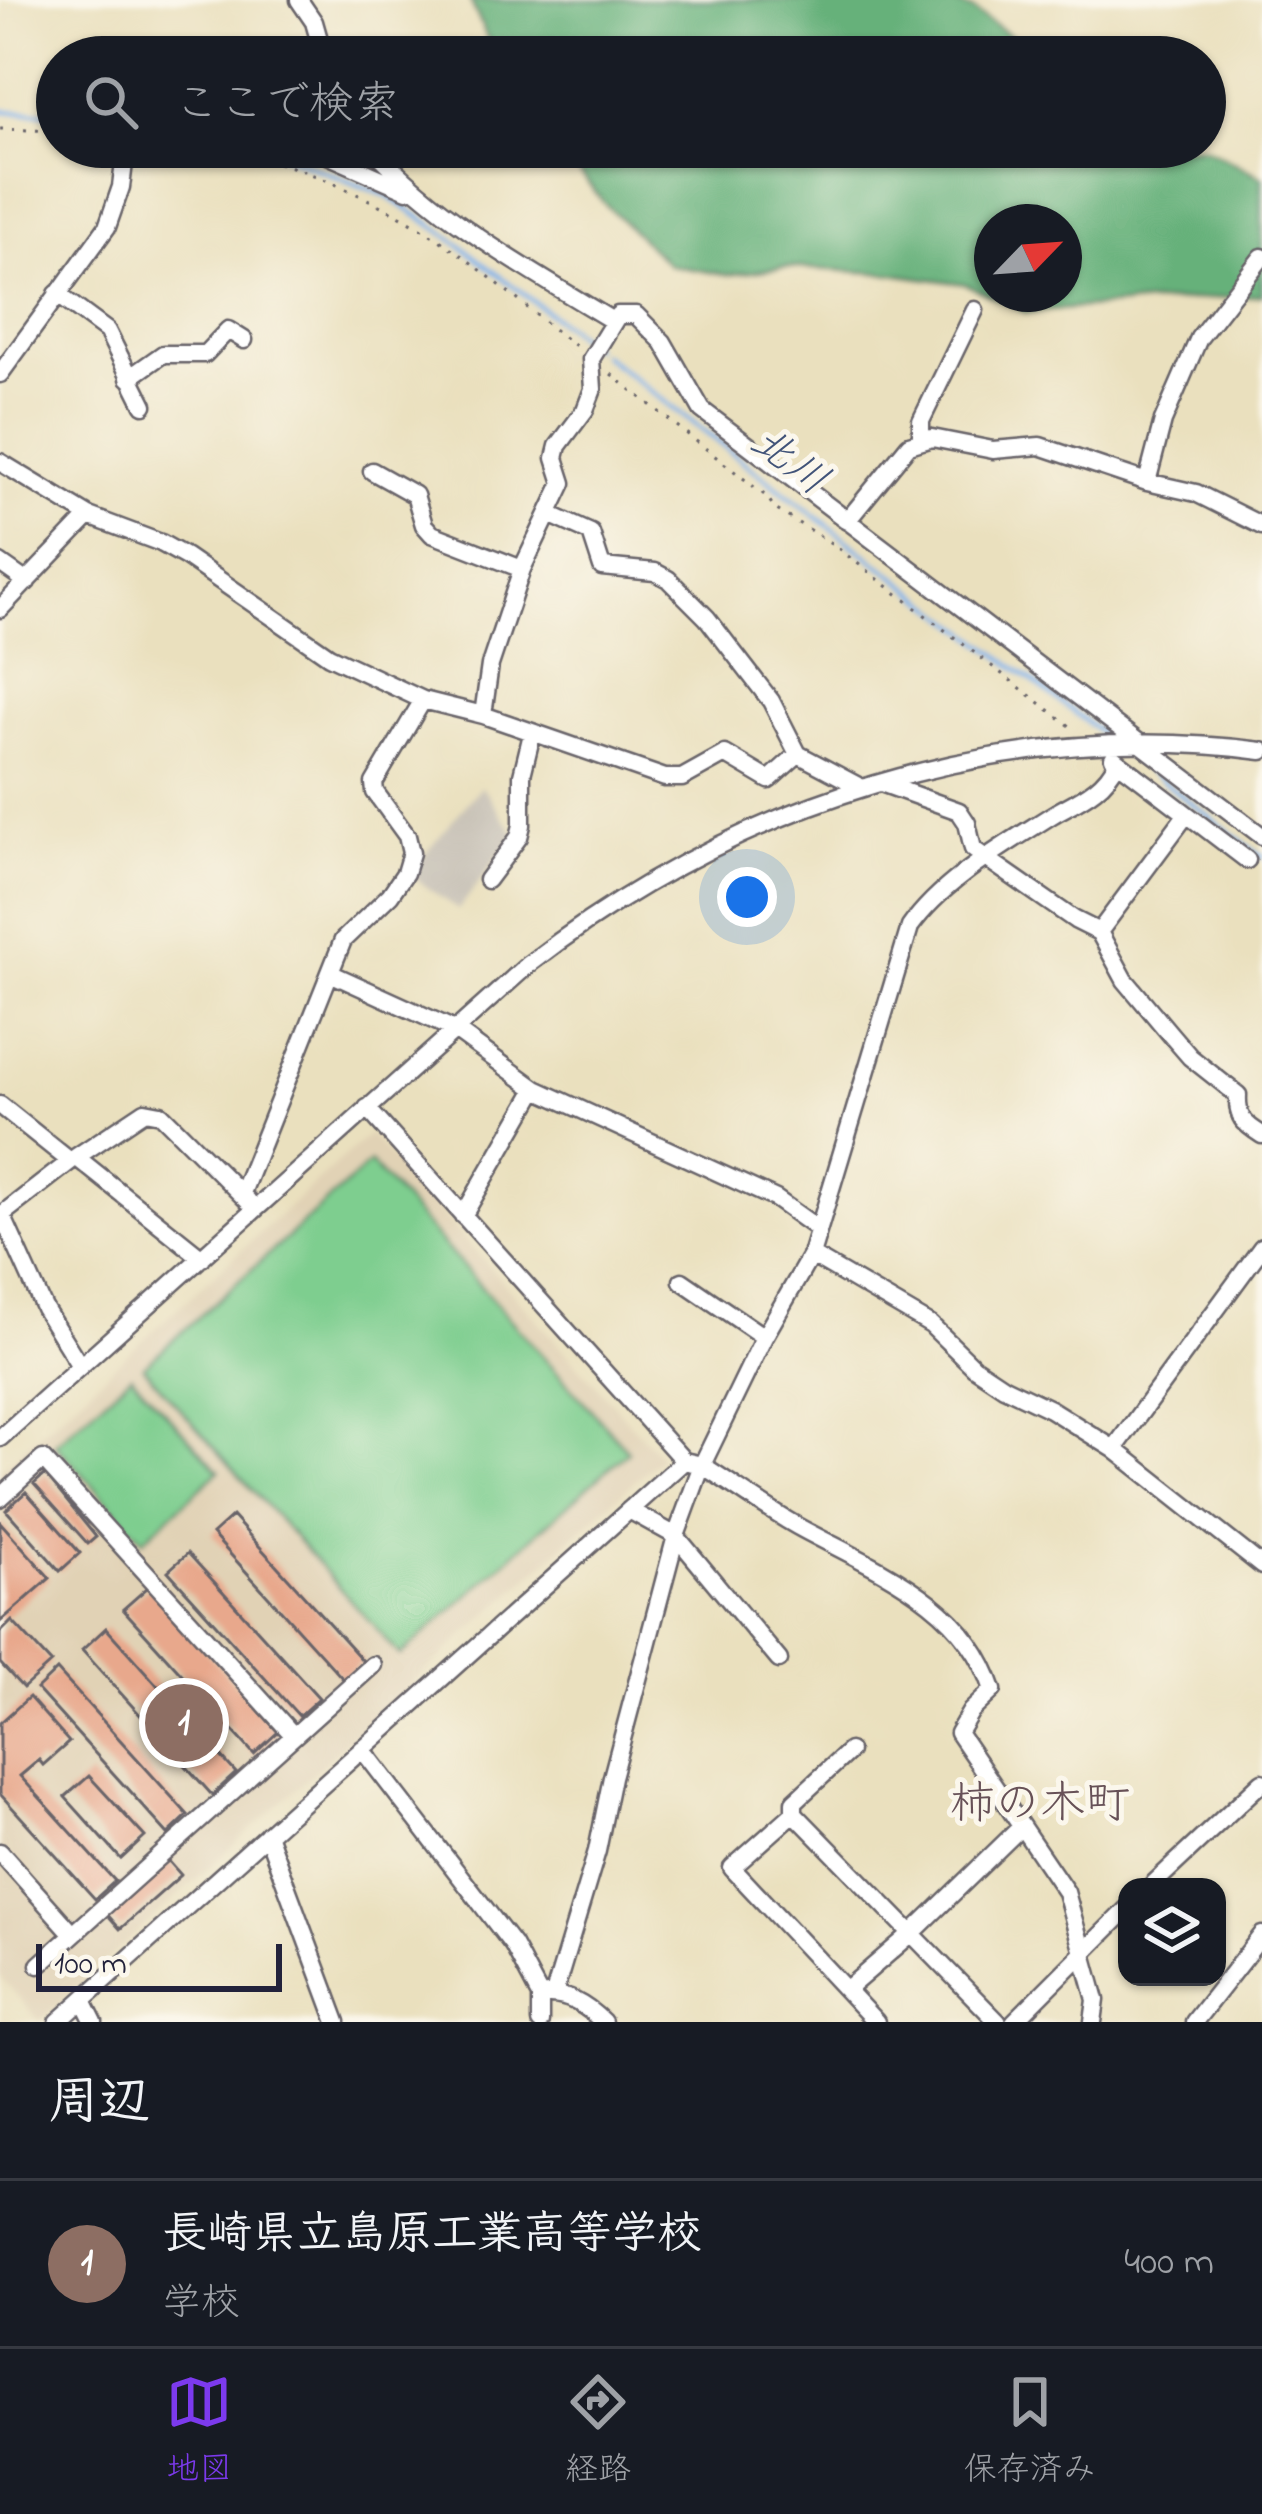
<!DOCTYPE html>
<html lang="ja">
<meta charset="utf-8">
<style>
:root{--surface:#171b24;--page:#242831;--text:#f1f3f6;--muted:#9ea1a6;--line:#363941;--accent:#7c3aed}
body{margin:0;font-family:"Indie Flower","Klee One",sans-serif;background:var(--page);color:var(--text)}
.controls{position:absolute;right:36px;bottom:36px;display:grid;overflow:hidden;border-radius:24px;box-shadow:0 3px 9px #0004}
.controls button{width:108px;height:108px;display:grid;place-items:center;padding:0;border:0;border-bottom:3px solid var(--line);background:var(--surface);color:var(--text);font:60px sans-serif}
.compass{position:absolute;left:974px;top:204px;width:108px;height:108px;border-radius:50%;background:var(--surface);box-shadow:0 3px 9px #0004;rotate:65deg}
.scale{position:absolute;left:36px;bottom:30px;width:246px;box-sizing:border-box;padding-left:12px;border:6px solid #22223b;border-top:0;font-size:33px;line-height:42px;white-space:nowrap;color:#22223b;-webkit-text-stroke:9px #fbf7ec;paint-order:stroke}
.you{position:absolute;left:747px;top:897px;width:42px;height:42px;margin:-30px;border:9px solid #fff;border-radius:50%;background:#1a73e8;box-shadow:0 0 0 18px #1a73e833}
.badge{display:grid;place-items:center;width:78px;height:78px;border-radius:50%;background:var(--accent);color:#fff;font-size:39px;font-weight:700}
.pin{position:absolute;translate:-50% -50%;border:6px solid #fff;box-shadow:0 3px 12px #0006}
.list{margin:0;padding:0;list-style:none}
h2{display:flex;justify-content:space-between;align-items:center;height:156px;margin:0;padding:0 48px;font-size:51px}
h2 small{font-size:39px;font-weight:400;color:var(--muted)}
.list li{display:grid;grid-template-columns:78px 1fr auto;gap:36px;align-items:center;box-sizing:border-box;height:168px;padding:0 48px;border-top:3px solid var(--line)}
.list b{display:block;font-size:45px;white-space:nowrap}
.list p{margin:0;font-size:39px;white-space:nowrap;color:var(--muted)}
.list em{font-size:39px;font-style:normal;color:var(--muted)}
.icon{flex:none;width:66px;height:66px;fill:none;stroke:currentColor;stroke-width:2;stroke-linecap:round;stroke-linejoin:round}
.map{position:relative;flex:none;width:1262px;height:2022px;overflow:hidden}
.search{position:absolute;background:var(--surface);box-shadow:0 3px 9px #0004;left:36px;right:36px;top:36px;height:132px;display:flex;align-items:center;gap:30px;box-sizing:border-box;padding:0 42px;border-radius:66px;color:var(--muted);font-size:45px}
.sheet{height:324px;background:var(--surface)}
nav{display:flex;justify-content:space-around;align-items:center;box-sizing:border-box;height:168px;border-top:3px solid var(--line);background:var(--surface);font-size:33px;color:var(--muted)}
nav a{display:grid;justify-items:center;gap:6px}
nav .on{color:var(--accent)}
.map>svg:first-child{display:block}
.built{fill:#e1d2b5}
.industrial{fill:#c9c3b8}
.green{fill:#7ece8f;stroke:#507865;stroke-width:3}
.forest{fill:#66b17a;stroke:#446a5a;stroke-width:3;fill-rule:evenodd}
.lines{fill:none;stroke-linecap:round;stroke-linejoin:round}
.stream{stroke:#7eb2eb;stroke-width:4.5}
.building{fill:#e8a88c}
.minor-casing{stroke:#686469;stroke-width:21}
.path{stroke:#686469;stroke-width:3;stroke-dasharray:3 9;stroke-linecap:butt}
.minor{stroke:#fff;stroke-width:16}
.labels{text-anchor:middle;stroke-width:10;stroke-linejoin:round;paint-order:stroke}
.water-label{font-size:42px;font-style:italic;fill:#425479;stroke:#fbf7ec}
.quarter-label{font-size:45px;fill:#675157;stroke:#fbf7ec}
</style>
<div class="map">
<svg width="1262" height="2022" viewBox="0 0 1262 2022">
<rect width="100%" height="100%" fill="#fbf7ec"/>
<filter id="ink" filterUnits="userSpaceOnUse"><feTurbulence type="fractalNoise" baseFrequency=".00833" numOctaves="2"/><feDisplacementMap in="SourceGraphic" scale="24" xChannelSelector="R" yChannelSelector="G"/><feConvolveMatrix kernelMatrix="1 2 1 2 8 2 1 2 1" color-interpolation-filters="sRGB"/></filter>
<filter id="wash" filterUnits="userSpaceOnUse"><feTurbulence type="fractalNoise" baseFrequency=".004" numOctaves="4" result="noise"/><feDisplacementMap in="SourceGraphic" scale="48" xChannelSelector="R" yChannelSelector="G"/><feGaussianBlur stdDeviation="2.7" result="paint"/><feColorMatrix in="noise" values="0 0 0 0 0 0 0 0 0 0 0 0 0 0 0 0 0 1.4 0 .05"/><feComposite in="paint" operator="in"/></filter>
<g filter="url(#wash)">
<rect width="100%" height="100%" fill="#eae0be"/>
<!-- built -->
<path class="built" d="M369 1134 661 1457 40 2021 0 1976V1470Z"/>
<!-- industrial -->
<path class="industrial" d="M481 786 515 834 458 910 409 874Z"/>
<!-- green -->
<path class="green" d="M370 1163 628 1451 400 1656 143 1367Z
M131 1375 219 1471 143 1540 55 1444Z"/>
<!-- forest -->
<path class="forest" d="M470 0H947L975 11 1041 57H496Z
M559 147H1204L1262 177V295L1026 312 965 284 893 274 786 267 728 275 669 265 604 203ZM992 222H1064V294H992Z"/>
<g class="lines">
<!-- stream -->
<path class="stream" d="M0 111 57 113
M262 147 387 196 440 230 593 347
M602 354 1109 739
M1122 750 1262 857"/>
</g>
<g id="blocks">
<!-- building -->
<path class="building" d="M45 1474 96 1537 88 1544 34 1484Z
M26 1492 80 1553 60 1571 6 1510Z
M232 1516 363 1661 343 1679 212 1534Z
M0 1522 50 1578 0 1622Z
M188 1553 319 1698 299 1716 168 1571Z
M148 1587 278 1732 254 1754 123 1609Z
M12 1621 51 1663 23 1688 0 1663V1633Z
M106 1628 236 1773 212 1795 82 1650Z
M57 1670 188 1815 168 1834 37 1689Z
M29 1697 69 1742 43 1765 39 1760 20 1776 115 1881 95 1899 0 1794V1723Z
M89 1776 145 1837 121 1859 65 1797Z
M166 1858 181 1875 120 1929 105 1912Z"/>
</g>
</g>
<g filter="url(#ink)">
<use href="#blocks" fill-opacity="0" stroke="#686469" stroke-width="3"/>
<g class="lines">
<!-- minor casing -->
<g class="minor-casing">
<path id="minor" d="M299 0 314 22 324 57
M309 147 407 190
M372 147C440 221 527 269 613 321
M57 294 107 331 144 405
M0 374 107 227 121 187 126 147
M129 378 163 354H205L228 330 244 340
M921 439V421L975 310
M0 462 89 516 161 543 186 557 329 656 423 700 483 715 665 778H682L725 754 769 780 798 754
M372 471 415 495 424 525 432 534 522 569
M1147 482 1163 421 1199 338 1262 257
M551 515 591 533 602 567 655 572 668 579 707 618 771 701 798 754 862 788
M847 521 909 445 932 438 993 450 1040 446 1147 482 1196 493 1262 526
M0 563 27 582
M0 609 89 516
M483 715 490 665 522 569 563 483 555 458 558 446 585 410 593 389 591 359 618 315H636L663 342 702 410 1262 836
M1113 758 1247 860
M881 783 959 811 967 823 973 849 1075 920 1099 932 1125 980 1171 1035 1190 1057 1238 1095C1237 1118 1243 1123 1262 1135
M487 880 519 837 522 825V775L532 734
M1099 932 1186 815
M330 973 455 1030 536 1089 776 1199 818 1229
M0 1105 70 1161
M367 1108 684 1461 702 1465C737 1487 770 1512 806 1531 879 1570 966 1604 993 1690L971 1711 958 1733 1066 1892 1096 2000 1093 2022
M76 1157 202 1258
M242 1193 343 940 390 895 405 873 411 853 407 836 375 792 374 783 423 700
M2 1215 44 1308 80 1366
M0 1216 76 1157 145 1111 161 1114 248 1201
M463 1216 536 1089
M811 1255 931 1325 974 1367 1004 1387 1050 1409 1114 1449 1262 1566
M682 1281 764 1337
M0 1438 529 964C737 803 998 717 1262 751
M1114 1449 1262 1247
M0 1498 43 1459 294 1736
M629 1510 676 1536 779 1660
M362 1749 513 1945 540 1996V2022
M849 1751 794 1802V1813L998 2022
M794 1813 732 1868 876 2022
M267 1834 337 2022
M0 1852 73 1934
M1150 1887 1262 1782
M39 1965 373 1665
M846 1990 912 1933 1020 1828
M554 1994 597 1851 612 1777 676 1536 702 1465 764 1337 811 1255 910 927C943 880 1004 846 1052 815 1078 800 1104 790 1117 762
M547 1995C569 1994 588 2007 603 2022
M83 2000 94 2022
M58 2022 684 1461
M1014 2022 1127 1909
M1194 2022 1262 1935"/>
</g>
<!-- path -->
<path class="path" d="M0 129 57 131
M221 147C246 160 249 156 274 162 307 170 354 192 385 208 458 244 516 301 580 350
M611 374 767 497 775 509 831 543 1074 729"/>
<!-- minor -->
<use href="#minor" class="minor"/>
</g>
</g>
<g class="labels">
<!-- water labels -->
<g class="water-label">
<text transform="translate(791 459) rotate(37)" y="15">北川</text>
</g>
<!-- quarter labels -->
<g class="quarter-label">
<text x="1040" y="1817">柿の木町</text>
</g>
</g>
</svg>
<div class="controls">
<button><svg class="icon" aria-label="layers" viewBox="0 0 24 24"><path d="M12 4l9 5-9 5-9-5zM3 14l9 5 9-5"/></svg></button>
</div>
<svg class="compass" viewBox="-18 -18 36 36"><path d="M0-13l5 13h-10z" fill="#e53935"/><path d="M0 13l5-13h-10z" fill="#9ea1a6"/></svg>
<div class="scale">100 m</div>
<div class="you"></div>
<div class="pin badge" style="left:184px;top:1723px;background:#8d6e63">1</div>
<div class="search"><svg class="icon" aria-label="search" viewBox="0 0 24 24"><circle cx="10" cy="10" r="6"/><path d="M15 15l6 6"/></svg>ここで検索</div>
</div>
<section class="sheet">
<h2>周辺<small></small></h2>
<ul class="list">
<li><span class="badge" style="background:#8d6e63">1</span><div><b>長崎県立島原工業高等学校</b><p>学校</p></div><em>400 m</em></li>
</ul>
</section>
<nav>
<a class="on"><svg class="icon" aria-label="map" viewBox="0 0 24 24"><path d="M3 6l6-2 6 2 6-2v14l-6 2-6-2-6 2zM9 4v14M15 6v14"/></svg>地図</a>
<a><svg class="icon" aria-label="directions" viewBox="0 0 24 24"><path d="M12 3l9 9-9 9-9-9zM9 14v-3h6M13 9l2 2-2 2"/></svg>経路</a>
<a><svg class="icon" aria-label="saved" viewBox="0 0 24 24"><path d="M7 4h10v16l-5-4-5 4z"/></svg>保存済み</a>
</nav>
